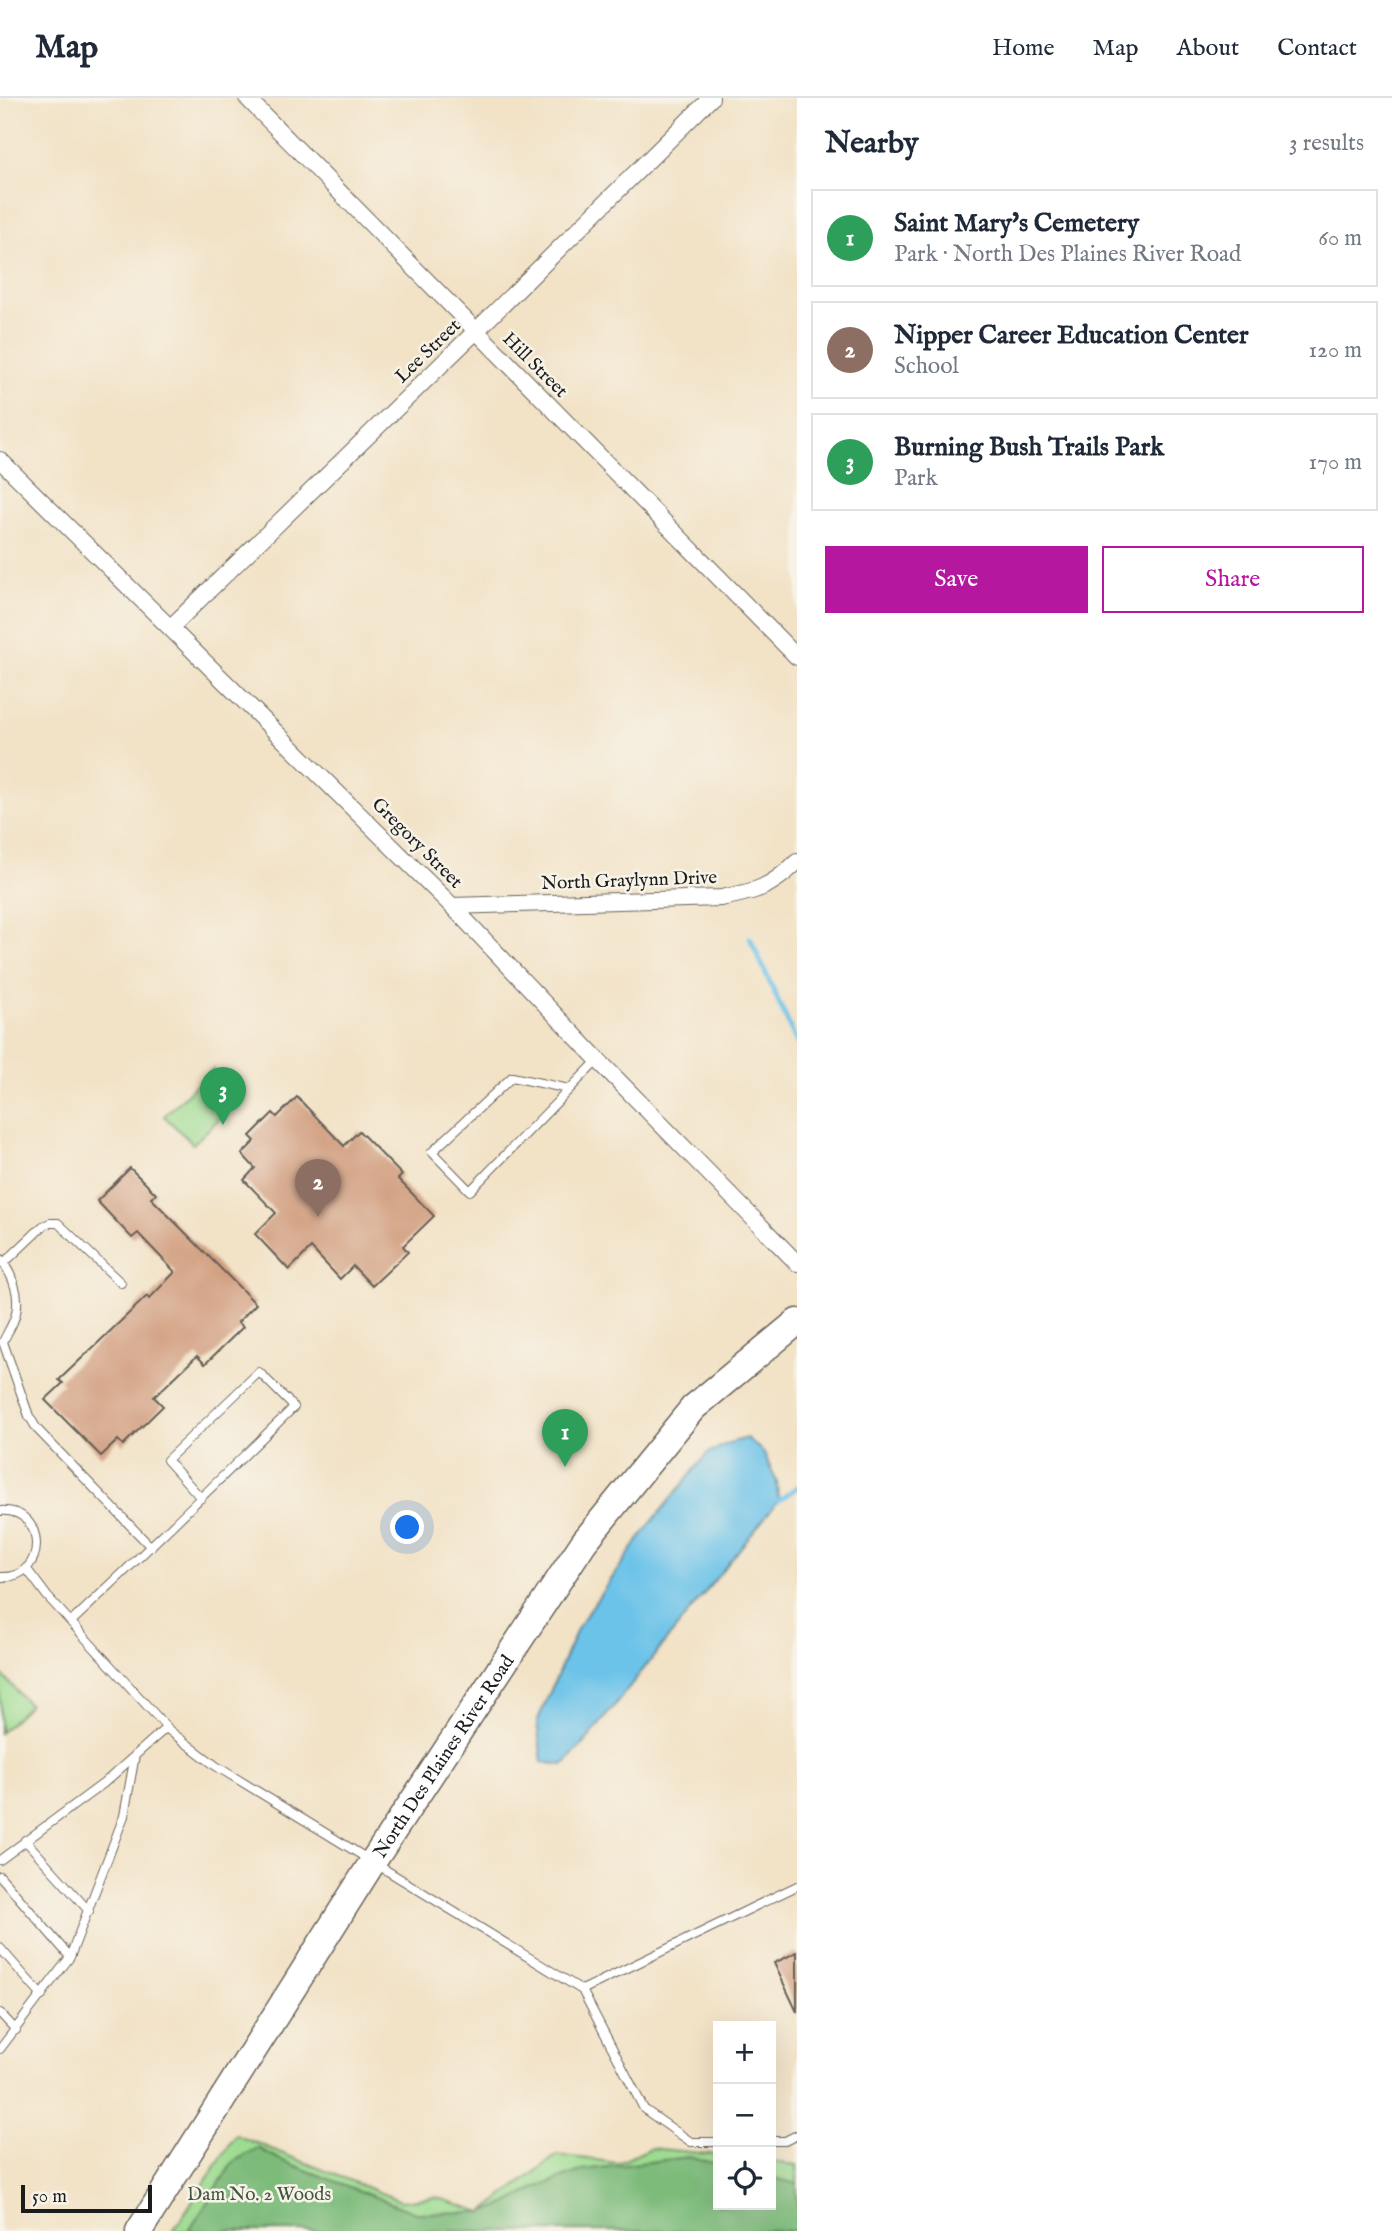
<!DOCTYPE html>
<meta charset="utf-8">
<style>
:root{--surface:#fff;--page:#f6f6f7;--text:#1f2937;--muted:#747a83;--line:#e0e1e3;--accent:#b5179e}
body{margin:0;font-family:"IM FELL English",serif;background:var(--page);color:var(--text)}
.controls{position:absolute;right:21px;bottom:21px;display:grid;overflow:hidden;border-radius:0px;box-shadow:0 7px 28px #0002}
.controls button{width:63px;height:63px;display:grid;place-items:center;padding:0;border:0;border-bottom:2px solid var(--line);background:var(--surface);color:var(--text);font:35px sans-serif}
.scale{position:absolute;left:21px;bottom:18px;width:131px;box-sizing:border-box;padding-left:7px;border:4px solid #1c1c1c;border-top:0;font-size:19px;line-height:24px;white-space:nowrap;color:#1c1c1c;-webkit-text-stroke:5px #f7f3e8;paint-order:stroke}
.you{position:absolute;left:408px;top:1430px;width:24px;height:24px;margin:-18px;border:5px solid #fff;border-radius:50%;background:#1a73e8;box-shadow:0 0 0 10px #1a73e833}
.badge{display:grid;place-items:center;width:46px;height:46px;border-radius:50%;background:var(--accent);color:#fff;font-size:23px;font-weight:700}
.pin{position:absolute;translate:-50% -58px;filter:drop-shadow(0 2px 4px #0008)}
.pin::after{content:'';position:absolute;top:37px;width:24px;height:21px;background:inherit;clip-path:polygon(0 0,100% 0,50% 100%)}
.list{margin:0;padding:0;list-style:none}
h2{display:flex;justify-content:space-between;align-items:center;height:91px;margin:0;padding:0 28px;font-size:30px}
h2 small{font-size:23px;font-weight:400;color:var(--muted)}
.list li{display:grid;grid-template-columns:46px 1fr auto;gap:21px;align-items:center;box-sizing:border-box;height:98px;margin:0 14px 14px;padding:0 14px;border:2px solid var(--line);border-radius:0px}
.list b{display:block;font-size:26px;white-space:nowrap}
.list p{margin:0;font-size:23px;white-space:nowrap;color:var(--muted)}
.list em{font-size:23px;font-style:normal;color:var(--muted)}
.actions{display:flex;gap:14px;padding:21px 28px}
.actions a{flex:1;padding:16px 0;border:2px solid var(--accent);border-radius:0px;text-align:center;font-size:24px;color:var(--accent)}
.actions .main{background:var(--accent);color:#fff}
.icon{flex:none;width:38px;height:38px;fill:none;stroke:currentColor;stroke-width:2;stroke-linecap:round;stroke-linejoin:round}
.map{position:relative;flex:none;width:797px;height:2133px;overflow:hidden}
header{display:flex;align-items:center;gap:42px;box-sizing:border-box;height:98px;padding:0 35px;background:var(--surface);border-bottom:2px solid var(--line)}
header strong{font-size:33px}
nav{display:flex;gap:38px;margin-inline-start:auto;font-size:24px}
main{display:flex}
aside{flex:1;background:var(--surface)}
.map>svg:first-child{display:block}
.green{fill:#9cdb90;stroke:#5c7c56;stroke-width:2}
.forest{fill:#7dbb7a;stroke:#4c6c4b;stroke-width:2}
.water{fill:#6cc3e9;stroke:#447082;stroke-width:2}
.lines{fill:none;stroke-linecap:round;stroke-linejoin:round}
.stream{stroke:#6cc3e9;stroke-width:5}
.building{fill:#d29f80}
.lane-casing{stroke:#676158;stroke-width:10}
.street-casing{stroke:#676158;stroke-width:18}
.primary-casing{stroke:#676158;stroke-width:29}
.lane{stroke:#fff;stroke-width:8}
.street{stroke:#fff;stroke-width:16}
.primary{stroke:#fff;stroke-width:26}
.labels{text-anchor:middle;stroke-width:5;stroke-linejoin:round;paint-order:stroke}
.street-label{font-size:19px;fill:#1c1c1c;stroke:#f7f3e8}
.park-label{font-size:19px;fill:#42553f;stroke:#f7f3e8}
</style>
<header>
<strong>Map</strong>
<nav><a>Home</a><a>Map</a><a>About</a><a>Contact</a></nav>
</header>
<main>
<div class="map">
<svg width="797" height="2133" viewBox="0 0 797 2133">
<rect width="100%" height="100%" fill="#f7f3e8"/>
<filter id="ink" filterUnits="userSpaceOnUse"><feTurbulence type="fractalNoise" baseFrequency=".0143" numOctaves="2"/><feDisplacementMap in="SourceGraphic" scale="14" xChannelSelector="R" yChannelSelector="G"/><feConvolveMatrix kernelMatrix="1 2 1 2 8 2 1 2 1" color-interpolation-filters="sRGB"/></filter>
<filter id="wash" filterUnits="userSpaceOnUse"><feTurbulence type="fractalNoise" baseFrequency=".00686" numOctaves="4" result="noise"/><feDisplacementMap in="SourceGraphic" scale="28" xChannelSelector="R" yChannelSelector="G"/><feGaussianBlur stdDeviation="1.57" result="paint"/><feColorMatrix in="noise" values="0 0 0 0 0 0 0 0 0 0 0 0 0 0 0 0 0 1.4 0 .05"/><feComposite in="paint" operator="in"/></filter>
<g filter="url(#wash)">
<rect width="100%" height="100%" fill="#f2e2c6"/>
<!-- green -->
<path class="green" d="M213 971 241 1000 193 1046 164 1018Z
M1 1575 29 1607 0 1635V1576Z
M236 2037 401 2103 435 2099 483 2114 557 2057 618 2065 651 2050 718 2057V2107H771V2064L797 2067V2133H173Z"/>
<!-- forest -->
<path class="forest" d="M258 2050 283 2063 416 2115 483 2114 506 2106 536 2090 583 2072 689 2059 718 2066V2107H771V2079L797 2086V2133H189L233 2064Z"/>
<!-- water -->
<path class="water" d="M747 1340 764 1355 777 1384 778 1403 586 1643 563 1667 542 1664 537 1624 579 1527 650 1426 708 1355 729 1345Z"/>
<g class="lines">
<!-- stream -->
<path class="stream" d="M750 840 797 945
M778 1403 797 1389"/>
</g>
<g id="blocks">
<!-- building -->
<path class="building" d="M297 999 344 1048 359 1033 402 1077 398 1081 434 1118 403 1148 408 1154 372 1188 353 1168 340 1181 311 1150 289 1172 255 1136 276 1115 244 1082 255 1070 242 1056 255 1043 250 1038 273 1015 277 1019Z
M130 1070 156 1096 151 1100 256 1206 238 1224 243 1229 205 1266 197 1258 154 1299 163 1308 123 1347 118 1342 101 1358 45 1302 63 1285 59 1282 147 1198 149 1201 175 1174 138 1135 132 1140 97 1103Z
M797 1854V1914L774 1865Z"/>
</g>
</g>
<g filter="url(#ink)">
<use href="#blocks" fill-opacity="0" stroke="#676158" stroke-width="2"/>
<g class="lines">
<!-- lane casing -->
<g class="lane-casing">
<path id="lane" d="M569 991 512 979 432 1054 470 1093 598 962
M0 1160C14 1179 23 1201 13 1224 10 1231 6 1237 3 1244L29 1318 37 1331 151 1449
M4 1165 43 1128 50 1125H58L121 1185
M0 1413C47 1409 49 1482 0 1479
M26 1470 47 1498 170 1633 216 1668 582 1892 644 2011 691 2044H718
M71 1524C147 1453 220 1381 294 1309L259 1274 167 1362 201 1400
M25 1742 89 1813
M0 1762 104 1685 167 1629
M0 1778 70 1859
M0 1850 42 1898
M582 1892 797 1788
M0 1915 16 1932
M0 1951 70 1859 124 1718 135 1657
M771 2043H785L797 2037"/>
</g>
<!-- street casing -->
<g class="street-casing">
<path id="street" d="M247 0 797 559
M0 362 452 808 598 962 797 1165
M170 530 475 234 711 0
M452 808 721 800C757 793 770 790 797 764"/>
</g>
<!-- primary casing -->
<g class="primary-casing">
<g id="primary">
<path id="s1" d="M139 2133 372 1765 584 1444 693 1310 797 1224"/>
</g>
</g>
<!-- lane -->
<use href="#lane" class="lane"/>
<!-- street -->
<use href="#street" class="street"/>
<!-- primary -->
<use href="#primary" class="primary"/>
</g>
</g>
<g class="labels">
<!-- street labels -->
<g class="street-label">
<text transform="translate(427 252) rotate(-44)" y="7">Lee Street</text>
<text transform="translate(536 266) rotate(45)" y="7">Hill Street</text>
<text transform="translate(418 744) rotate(45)" y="7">Gregory Street</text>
<text transform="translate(629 781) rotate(-2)" y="7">North Graylynn Drive</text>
<text dy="7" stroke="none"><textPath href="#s1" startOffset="564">North Des Plaines River Road</textPath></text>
</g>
<!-- park labels -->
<g class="park-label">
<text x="259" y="2102">Dam No. 2 Woods</text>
</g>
</g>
</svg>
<div class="controls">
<button>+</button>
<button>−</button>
<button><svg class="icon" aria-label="locate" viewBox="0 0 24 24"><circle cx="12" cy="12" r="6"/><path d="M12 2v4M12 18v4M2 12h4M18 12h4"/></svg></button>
</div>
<div class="scale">50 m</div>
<div class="you"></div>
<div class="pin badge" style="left:565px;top:1369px;background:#2e9e5b">1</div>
<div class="pin badge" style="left:318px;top:1119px;background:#8d6e63">2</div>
<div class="pin badge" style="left:223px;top:1027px;background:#2e9e5b">3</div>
</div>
<aside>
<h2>Nearby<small>3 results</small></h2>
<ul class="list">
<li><span class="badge" style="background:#2e9e5b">1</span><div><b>Saint Mary's Cemetery</b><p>Park · North Des Plaines River Road</p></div><em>60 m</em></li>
<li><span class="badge" style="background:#8d6e63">2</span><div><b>Nipper Career Education Center</b><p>School</p></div><em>120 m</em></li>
<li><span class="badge" style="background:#2e9e5b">3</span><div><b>Burning Bush Trails Park</b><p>Park</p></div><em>170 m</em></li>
</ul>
<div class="actions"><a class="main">Save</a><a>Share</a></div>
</aside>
</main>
